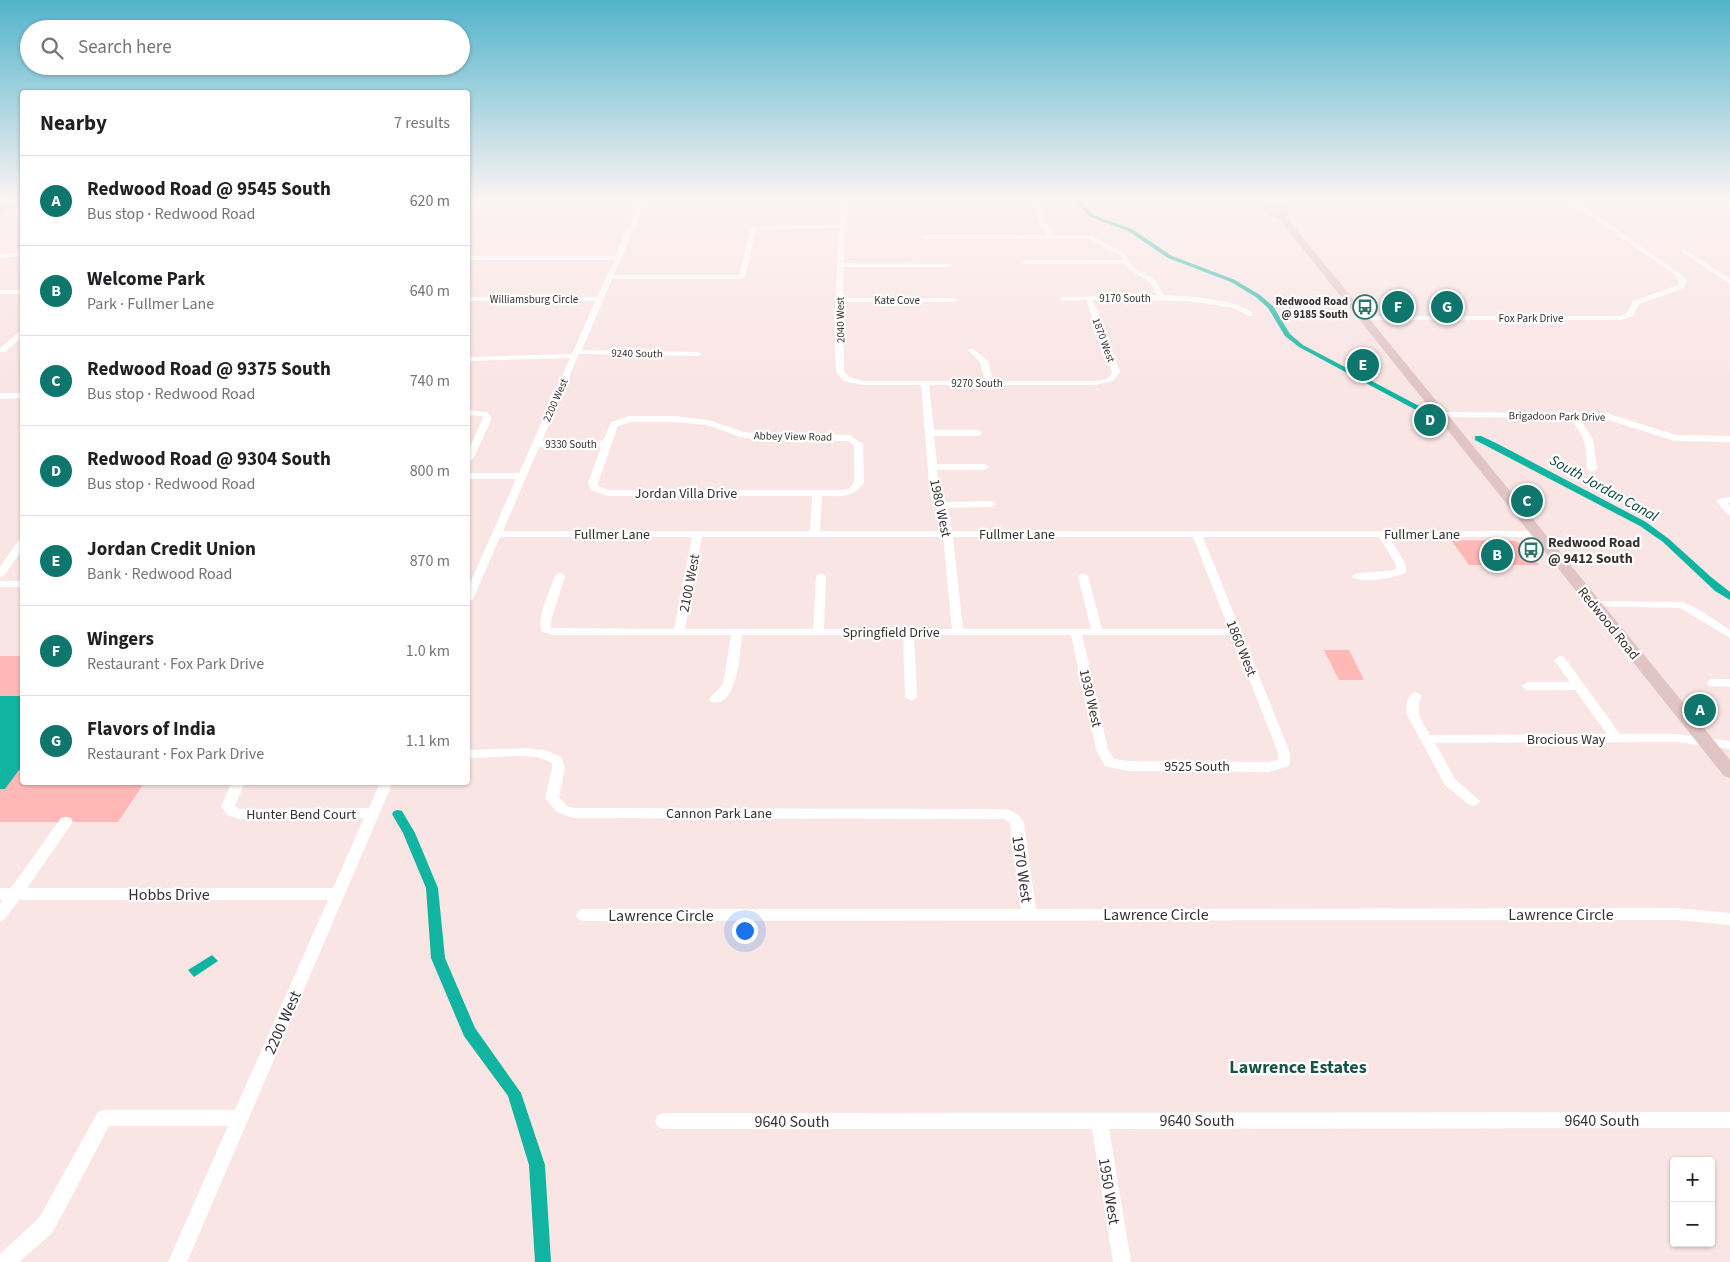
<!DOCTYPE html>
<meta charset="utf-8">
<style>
:root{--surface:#fff;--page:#f6f6f6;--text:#202124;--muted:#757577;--line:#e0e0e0;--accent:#0f766e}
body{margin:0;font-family:"Source Sans 3",sans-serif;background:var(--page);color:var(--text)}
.controls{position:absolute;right:15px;bottom:15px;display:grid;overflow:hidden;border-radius:5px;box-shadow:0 1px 4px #0004}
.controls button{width:45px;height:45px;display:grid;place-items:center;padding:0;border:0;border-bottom:1px solid var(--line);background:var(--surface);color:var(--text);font:25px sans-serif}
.you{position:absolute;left:744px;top:930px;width:18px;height:18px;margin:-12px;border:4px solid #fff;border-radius:50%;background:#1a73e8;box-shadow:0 0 0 8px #1a73e833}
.badge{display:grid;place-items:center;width:32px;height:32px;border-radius:50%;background:var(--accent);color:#fff;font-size:16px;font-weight:700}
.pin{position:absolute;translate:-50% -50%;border:2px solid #fff;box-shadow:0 1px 5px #0006}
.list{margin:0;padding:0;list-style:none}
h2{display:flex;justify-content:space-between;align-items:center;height:65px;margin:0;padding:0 20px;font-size:21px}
h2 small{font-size:16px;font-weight:400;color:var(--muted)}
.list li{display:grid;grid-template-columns:32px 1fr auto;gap:15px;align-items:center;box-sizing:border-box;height:90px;padding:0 20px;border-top:1px solid var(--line)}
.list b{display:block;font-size:19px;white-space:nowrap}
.list p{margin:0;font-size:16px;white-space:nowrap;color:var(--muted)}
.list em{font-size:16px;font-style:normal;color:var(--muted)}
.icon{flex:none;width:28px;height:28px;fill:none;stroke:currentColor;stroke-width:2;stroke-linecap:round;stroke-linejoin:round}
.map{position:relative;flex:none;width:1730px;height:1262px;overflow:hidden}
.search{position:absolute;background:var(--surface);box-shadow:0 1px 4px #0004;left:20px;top:20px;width:450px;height:55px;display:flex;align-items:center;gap:12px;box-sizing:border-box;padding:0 18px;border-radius:28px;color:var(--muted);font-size:19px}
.panel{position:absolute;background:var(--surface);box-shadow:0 1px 4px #0004;left:20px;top:90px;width:450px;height:695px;border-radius:5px}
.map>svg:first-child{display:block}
.green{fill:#ffb8b6}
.water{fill:#11b4a0}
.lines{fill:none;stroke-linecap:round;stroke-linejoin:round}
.canal{fill:#11b4a0;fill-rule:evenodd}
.minor{fill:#fff;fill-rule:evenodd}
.major{fill:#e0c5c4;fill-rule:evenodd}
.labels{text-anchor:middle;stroke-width:4.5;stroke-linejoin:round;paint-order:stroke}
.far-street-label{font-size:11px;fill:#393131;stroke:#fff}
.far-poi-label{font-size:11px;font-weight:bold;fill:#393131;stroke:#fff;text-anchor:end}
.street-label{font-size:14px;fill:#393131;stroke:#fff}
.poi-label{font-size:14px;font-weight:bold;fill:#393131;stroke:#fff;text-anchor:start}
.water-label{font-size:15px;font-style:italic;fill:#05453d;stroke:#fff}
.near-street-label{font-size:16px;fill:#393131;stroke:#fff}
.near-neighbourhood-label{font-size:18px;font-weight:bold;fill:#195249;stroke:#fff}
</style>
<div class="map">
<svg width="1730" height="1262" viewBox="0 0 1730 1262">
<rect width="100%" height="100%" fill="#f9e5e4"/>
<!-- green -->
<path class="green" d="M1451 540 1515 541 1524 545 1539 565H1469Z
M1324 650H1349L1364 680H1339Z
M0 656H22V782L144 783 118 822H0Z"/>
<!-- water -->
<path class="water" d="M0 696H22V770H19L5 789H0Z
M212 955 218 961 194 977 188 970Z"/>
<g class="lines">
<!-- canal -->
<path class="canal" d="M1075 201H1081L1094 215 1132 229 1172 256 1235 280 1260 295 1273 306 1290 334 1303 345 1423 408 1419 410H1416L1299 347 1285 336 1268 308 1256 297 1231 282 1168 258 1128 231 1090 217Z
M1475 436H1481L1498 444 1646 522 1669 539 1711 577 1730 592V600L1715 591 1663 542 1640 526 1475 440Z
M398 810 402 811 415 833 438 888 445 958 475 1028 521 1093 545 1165 551 1262H535L529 1165 508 1096 464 1036 431 958 426 888 403 833 392 814 394 811Z"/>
<!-- minor -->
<path class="minor" d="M640 201H646L614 275H739L751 227 840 224 841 201H847L844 263 951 264 952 265 949 267H844L843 298H954L958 300 954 302H843L844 371 849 377 863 381H985L980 362 968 350 972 348 988 361 993 381H1095C1102 380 1109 380 1112 372L1086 300 1063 301 1059 299 1063 297 1157 295 1150 282 1130 270 1125 264H1025L1022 262 1025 260H1123L1120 255 1089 239H926L923 237 926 235H1047L1040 224 1032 201H1038L1046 224 1054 235 1092 236 1124 253 1134 268 1155 280 1164 295C1194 297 1225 297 1252 312V316H1249L1233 308 1189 301 1093 300 1120 372 1113 381 1095 385H929L934 430H978L982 433 978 436H934L937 464H984L989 467 984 470H937L940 495 943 502 991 501 996 504 991 507 946 508 951 519 952 531H1537L1542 534 1537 537H1389L1405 563 1406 571 1405 573C1393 578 1361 585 1351 576 1358 570 1383 574 1396 569L1395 563 1379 537H1203L1290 753V763L1289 766 1268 772 1128 771 1105 766 1096 749 1071 635H914L917 697 911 701 905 697 903 635H742C740 652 738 709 711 702L709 699 723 684 731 635H553L542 632C536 619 550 590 555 576L560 573 565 576 551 621V628L674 629 692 537H500L473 599 468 602V588L516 479H468V473H519L570 358 468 361V357L572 354 595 301H468V297H597L614 260H468V256H615ZM839 228 834 324 836 371 843 381 863 385H921L930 495 941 519 942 531H820L822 496C841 496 851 499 864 483L863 444 850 435 760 434 744 432 708 420 673 416H630L611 422 603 441H542L579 354 698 356 702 354 698 352 582 350 612 279H742L745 277 756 230ZM631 422H673L707 425 740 437 760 440 848 441 854 445V483L849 489 841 490H609L598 486V483L618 426ZM539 447H601L588 483 591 490 608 496H812L810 531H503ZM702 537H943L952 629H824L826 576 821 573 816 576 813 629H685ZM953 537H1193L1229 629H1102L1088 576 1083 573 1078 576 1091 629H963ZM1082 635H1232L1278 753V760L1268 762 1128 761 1114 759 1108 749Z
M1569 201H1576L1679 273 1686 280 1685 288 1639 304 1633 316 1621 320H1363L1359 318 1363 316H1620L1627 313 1633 301 1678 285V280L1675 275Z
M1682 250H1686L1730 279V284L1682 252Z
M22 252V256L0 258V254Z
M0 290H22V294H0Z
M19 332H22V337L5 352H0V348Z
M0 393H22V398L0 399Z
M468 410 487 412 492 418 473 459 468 462V451L483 418 482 416 468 415Z
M1441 412 1606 413 1676 435 1730 436V442L1675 441 1605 419 1579 418 1593 439 1597 469 1592 472 1587 469C1586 446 1586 436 1569 418L1438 417 1437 415Z
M1730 497V503H1728L1730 506V515L1727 514 1716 501 1718 499Z
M22 540V550L4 576 0 577V567L18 541Z
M0 581H22V587H0Z
M1594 601 1682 602 1698 609 1730 630V638L1680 608 1590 606 1589 604 1590 602Z
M1560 656 1564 657 1620 734H1676L1730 741V749L1676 742 1435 743 1455 779 1480 801 1478 804 1473 806 1468 804 1445 785 1406 713C1406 705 1407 694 1416 692L1422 696C1414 711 1422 721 1430 735L1607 734 1575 690H1527L1521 686 1527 682H1570L1554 660Z
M1713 679H1730V687L1709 686 1707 683 1709 680Z
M529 748 548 751 561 757 565 768 559 797 567 806 574 808 1006 809C1015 812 1020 815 1024 823L1036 909 1678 908 1730 913V925L1678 920 583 921 578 919 576 915 578 911 583 909H1021L1010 823 1004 819 573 818 557 812 545 798 552 768V764C537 750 488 759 468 758V750Z
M232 782H245L235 806 239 809 369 808 380 782H393L187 1262H168L228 1126H109L53 1232 19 1262H0V1254L39 1218 98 1112 104 1110H235L328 900H19L5 919 0 921V904L3 900H0V888H11L61 818 66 817 71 818 73 822 27 888H333L364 818 239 819 227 815 221 806Z
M1730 1112V1128L1109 1129 1131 1262H1113L1092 1129H664L658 1127 655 1121 658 1115 664 1113Z"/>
<!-- major -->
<path class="major" d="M13 201H22L0 213V208Z
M1258 201H1266L1273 210 1280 213 1272 201H1280L1289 212 1286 217 1730 760V778L1724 776 1279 219 1267 214Z"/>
</g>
<!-- sky -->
<linearGradient id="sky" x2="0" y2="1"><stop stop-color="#52b4cb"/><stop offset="0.53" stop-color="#fcf3f3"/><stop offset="1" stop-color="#fcf3f3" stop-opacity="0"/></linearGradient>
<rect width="1730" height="377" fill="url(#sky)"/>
<!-- icons -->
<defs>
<g id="bus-ring" transform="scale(1.25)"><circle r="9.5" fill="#fff" stroke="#2f7469" stroke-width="1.5"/><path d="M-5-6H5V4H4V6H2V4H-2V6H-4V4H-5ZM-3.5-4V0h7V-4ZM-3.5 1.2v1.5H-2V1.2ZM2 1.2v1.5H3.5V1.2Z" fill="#2f7469"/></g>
</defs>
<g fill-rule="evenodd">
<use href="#bus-ring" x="1365" y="307"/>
<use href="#bus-ring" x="1531" y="550"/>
</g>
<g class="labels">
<!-- far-street labels -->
<g class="far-street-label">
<text x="1125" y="302">9170 South</text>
<text x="534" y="303">Williamsburg Circle</text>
<text x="897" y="304">Kate Cove</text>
<text x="1531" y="322">Fox Park Drive</text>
<text transform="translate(840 320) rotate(-91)" y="4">2040 West</text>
<text transform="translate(1104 340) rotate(70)" y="4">1870 West</text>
<text transform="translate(637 353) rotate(1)" y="4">9240 South</text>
<text x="977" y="387">9270 South</text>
<text transform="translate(555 400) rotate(-66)" y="4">2200 West</text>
<text transform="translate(1557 416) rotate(1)" y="4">Brigadoon Park Drive</text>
<text transform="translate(793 436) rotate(1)" y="4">Abbey View Road</text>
<text x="571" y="448">9330 South</text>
</g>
<!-- far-poi labels -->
<g class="far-poi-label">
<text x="1348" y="305">Redwood Road<tspan x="1348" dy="13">@ 9185 South</tspan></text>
</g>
<!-- street labels -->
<g class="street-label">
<text x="686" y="498">Jordan Villa Drive</text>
<text transform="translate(941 508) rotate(78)" y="5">1980 West</text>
<text x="612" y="539">Fullmer Lane</text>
<text x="1017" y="539">Fullmer Lane</text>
<text x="1422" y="539">Fullmer Lane</text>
<text transform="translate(689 583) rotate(-79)" y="5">2100 West</text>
<text transform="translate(1609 623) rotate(51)" y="5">Redwood Road</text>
<text x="891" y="637">Springfield Drive</text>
<text transform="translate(1242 648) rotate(68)" y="5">1860 West</text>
<text transform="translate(1091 698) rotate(77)" y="5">1930 West</text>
<text x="1566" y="744">Brocious Way</text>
<text x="1197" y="771">9525 South</text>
<text x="719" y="818">Cannon Park Lane</text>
<text x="301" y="819">Hunter Bend Court</text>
</g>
<!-- poi labels -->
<g class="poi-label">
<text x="1548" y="547">Redwood Road<tspan x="1548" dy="16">@ 9412 South</tspan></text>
</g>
<!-- water labels -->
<g class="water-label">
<text transform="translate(1604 488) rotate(29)" y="5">South Jordan Canal</text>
</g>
<!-- near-street labels -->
<g class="near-street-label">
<text transform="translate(1023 869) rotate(82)" y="6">1970 West</text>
<text x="169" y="900">Hobbs Drive</text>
<text x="1156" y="920">Lawrence Circle</text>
<text x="1561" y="920">Lawrence Circle</text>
<text x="661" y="921">Lawrence Circle</text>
<text transform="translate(282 1022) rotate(-66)" y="6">2200 West</text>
<text x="1197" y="1126">9640 South</text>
<text x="1602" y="1126">9640 South</text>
<text x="792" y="1127">9640 South</text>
<text transform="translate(1110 1191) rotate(81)" y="6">1950 West</text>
</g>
<!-- near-neighbourhood labels -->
<g class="near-neighbourhood-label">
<text x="1298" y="1073">Lawrence Estates</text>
</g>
</g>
</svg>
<div class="controls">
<button>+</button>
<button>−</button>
</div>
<div class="you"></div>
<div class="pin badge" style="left:1700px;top:710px">A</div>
<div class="pin badge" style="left:1497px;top:555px">B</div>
<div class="pin badge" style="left:1527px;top:501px">C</div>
<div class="pin badge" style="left:1430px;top:420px">D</div>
<div class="pin badge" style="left:1363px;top:365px">E</div>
<div class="pin badge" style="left:1398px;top:307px">F</div>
<div class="pin badge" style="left:1447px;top:307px">G</div>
<div class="search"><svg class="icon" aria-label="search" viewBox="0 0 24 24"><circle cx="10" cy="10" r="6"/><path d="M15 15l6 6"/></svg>Search here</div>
<section class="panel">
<h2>Nearby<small>7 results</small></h2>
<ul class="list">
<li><span class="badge">A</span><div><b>Redwood Road @ 9545 South</b><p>Bus stop · Redwood Road</p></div><em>620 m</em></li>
<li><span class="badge">B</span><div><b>Welcome Park</b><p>Park · Fullmer Lane</p></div><em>640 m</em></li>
<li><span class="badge">C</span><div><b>Redwood Road @ 9375 South</b><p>Bus stop · Redwood Road</p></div><em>740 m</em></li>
<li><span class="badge">D</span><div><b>Redwood Road @ 9304 South</b><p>Bus stop · Redwood Road</p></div><em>800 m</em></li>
<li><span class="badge">E</span><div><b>Jordan Credit Union</b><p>Bank · Redwood Road</p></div><em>870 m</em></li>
<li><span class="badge">F</span><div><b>Wingers</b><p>Restaurant · Fox Park Drive</p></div><em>1.0 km</em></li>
<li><span class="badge">G</span><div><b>Flavors of India</b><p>Restaurant · Fox Park Drive</p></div><em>1.1 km</em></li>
</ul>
</section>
</div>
